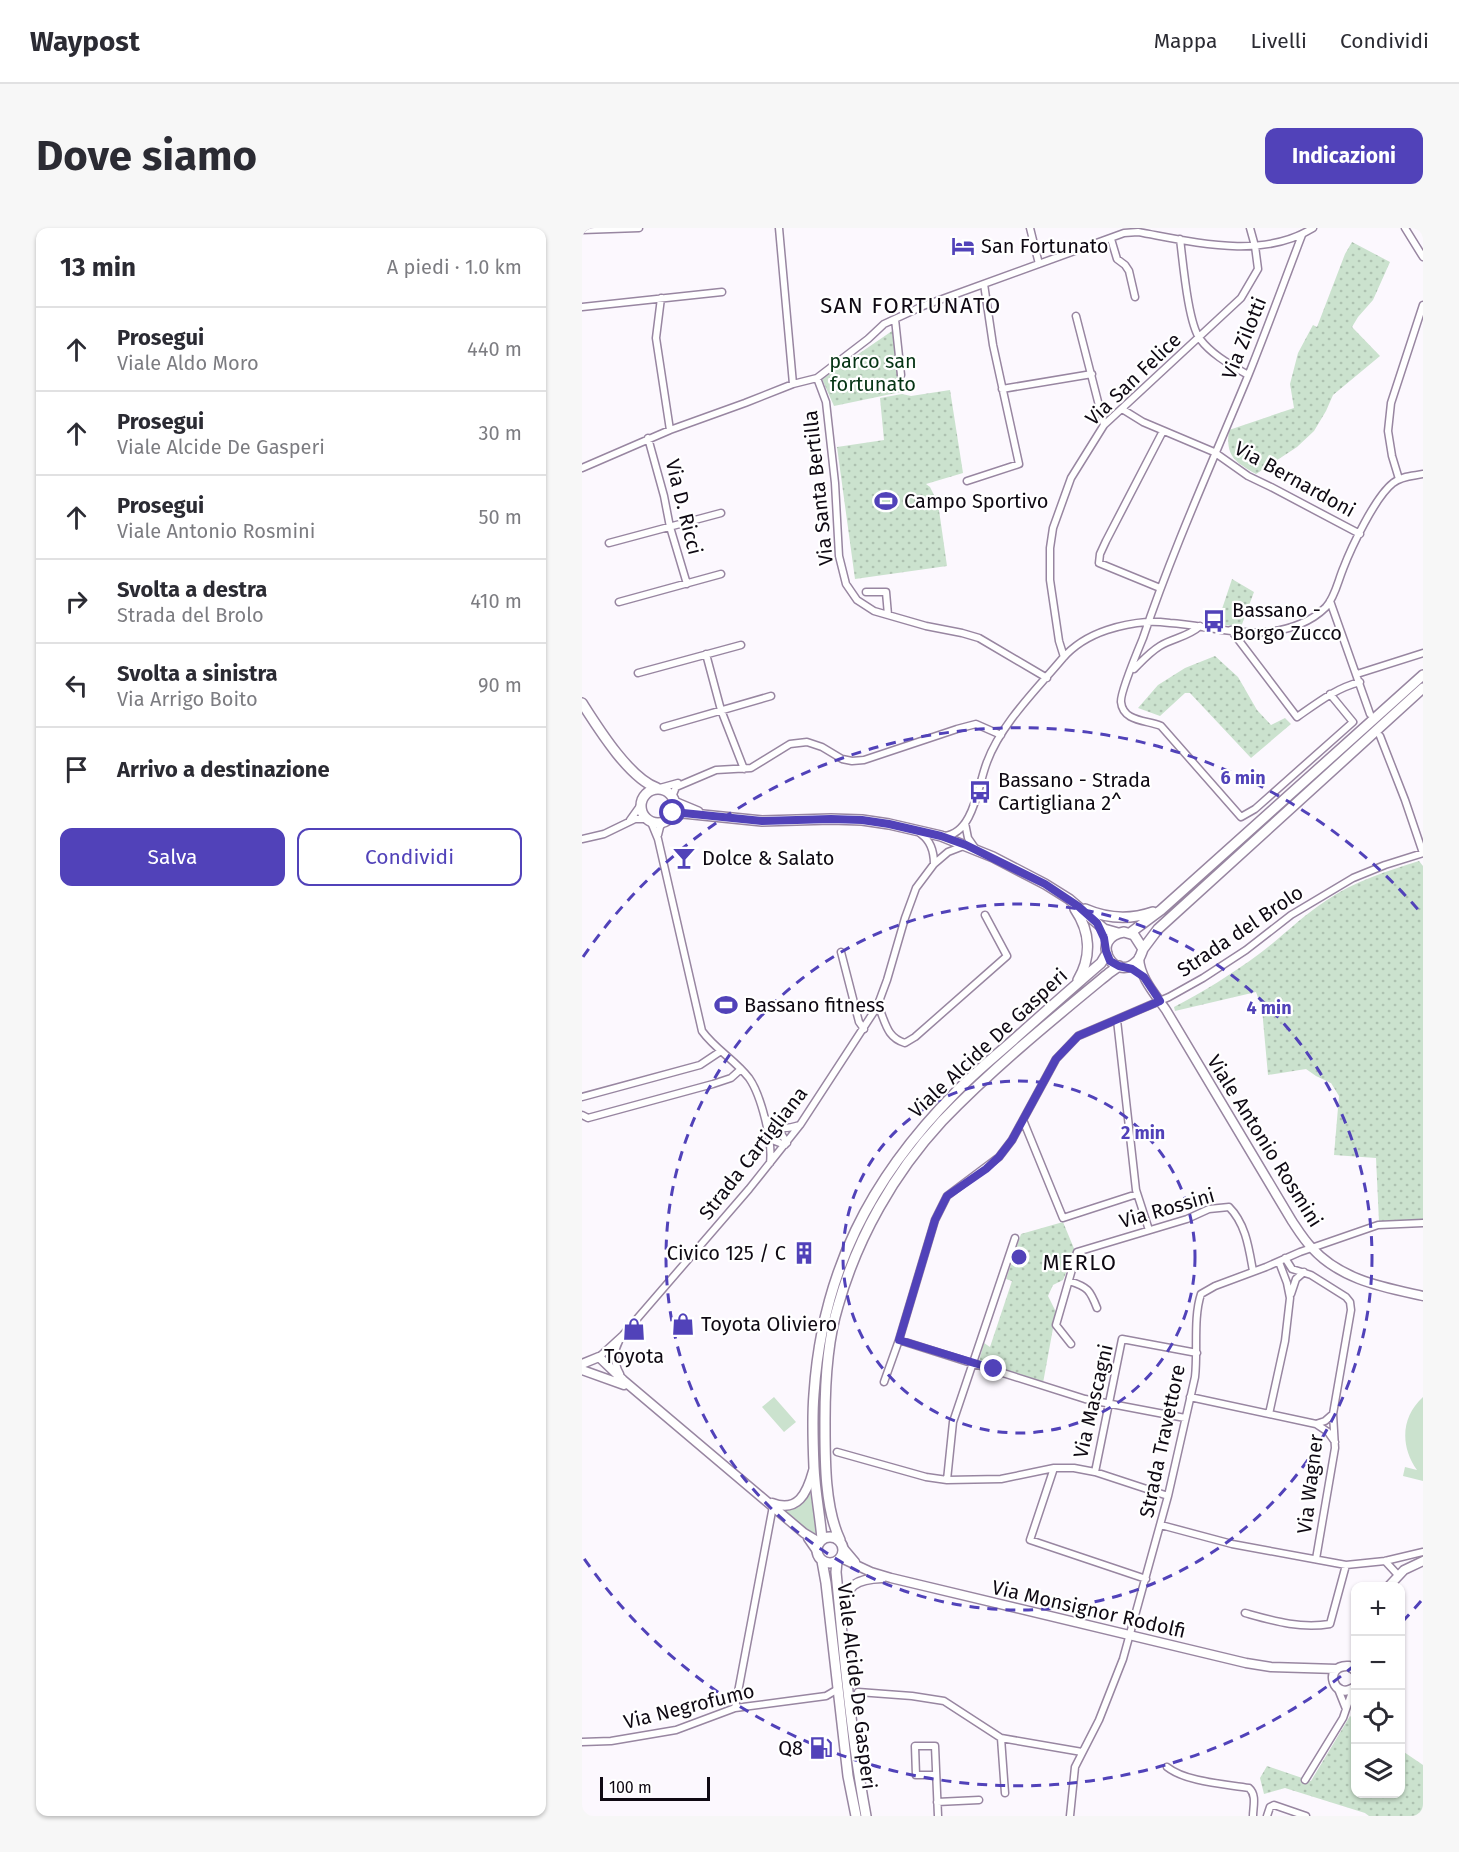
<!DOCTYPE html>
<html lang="it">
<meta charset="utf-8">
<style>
:root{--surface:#fff;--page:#f7f7f7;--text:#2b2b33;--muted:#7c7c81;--line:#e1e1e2;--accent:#5142b9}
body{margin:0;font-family:"Fira Sans",sans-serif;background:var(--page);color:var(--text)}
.controls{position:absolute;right:18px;bottom:18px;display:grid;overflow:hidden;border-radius:12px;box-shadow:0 2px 4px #0004}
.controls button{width:54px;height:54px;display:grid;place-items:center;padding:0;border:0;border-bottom:2px solid var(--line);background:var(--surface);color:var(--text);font:30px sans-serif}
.scale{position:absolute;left:18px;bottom:15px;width:110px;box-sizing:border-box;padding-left:6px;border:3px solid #0f0913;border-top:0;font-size:16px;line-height:21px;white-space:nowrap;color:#0f0913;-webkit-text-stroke:4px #fff;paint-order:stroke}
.stop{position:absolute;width:18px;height:18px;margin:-14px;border:4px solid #5142b9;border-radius:50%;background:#fff}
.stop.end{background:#5142b9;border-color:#fff;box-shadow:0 2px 6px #0008}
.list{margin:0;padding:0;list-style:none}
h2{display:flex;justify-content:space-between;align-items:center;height:78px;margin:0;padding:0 24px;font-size:26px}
h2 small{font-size:20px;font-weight:400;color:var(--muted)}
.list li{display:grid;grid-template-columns:39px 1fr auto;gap:18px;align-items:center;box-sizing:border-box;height:84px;padding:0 24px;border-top:2px solid var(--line)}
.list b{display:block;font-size:22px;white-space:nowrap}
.list p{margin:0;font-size:20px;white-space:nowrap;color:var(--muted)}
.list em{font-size:20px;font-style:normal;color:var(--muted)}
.actions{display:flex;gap:12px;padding:18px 24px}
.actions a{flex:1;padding:14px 0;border:2px solid var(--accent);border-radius:12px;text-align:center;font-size:21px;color:var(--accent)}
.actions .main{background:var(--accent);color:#fff}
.icon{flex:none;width:33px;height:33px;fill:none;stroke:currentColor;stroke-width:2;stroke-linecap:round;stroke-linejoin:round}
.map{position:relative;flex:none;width:841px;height:1588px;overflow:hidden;border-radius:12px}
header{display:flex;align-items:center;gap:36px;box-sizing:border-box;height:84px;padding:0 30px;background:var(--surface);border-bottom:2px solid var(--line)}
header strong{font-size:28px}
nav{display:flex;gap:33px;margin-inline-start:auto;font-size:21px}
.intro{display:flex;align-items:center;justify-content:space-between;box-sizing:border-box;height:144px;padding:0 36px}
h1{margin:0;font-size:42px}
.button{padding:15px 27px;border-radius:12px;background:var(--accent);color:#fff;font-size:21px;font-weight:700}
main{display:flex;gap:36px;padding:0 36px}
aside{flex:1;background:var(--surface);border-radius:12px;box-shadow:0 2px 4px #0004}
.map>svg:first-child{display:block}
.grass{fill:#cbe2ce}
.park{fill:url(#park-dots)}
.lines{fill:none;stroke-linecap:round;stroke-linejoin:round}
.minor-casing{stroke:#9886a1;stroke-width:9}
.tertiary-casing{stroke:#9886a1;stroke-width:11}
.secondary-casing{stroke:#9886a1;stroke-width:12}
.minor{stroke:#fff;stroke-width:6}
.tertiary{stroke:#fff;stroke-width:8}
.secondary{stroke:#fff;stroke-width:9}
.route{stroke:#5142b9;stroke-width:8}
.ring{fill:none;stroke:#5142b9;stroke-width:3;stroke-dasharray:10 8}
.labels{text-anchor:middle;stroke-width:4.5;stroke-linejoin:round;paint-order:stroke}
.poi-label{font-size:20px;fill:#0f0913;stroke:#fff;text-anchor:start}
.street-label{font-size:20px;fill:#0f0913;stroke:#fff}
.park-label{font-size:20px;fill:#053414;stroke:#fff}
.quarter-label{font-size:22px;letter-spacing:1.5px;fill:#0f0913;stroke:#fff}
.centre{fill:#5142b9;stroke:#fff;stroke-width:3}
.ring-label{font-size:18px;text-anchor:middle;font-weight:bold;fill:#5142b9;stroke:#fff;stroke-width:4.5;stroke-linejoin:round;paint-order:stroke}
</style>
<header>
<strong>Waypost</strong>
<nav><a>Mappa</a><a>Livelli</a><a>Condividi</a></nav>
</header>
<div class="intro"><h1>Dove siamo</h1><a class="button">Indicazioni</a></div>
<main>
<aside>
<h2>13 min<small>A piedi · 1.0 km</small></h2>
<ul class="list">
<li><svg class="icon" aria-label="ahead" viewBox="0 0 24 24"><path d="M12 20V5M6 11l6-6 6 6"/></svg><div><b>Prosegui</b><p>Viale Aldo Moro</p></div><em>440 m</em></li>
<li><svg class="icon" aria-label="ahead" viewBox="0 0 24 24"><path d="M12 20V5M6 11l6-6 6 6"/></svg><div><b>Prosegui</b><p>Viale Alcide De Gasperi</p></div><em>30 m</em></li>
<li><svg class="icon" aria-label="ahead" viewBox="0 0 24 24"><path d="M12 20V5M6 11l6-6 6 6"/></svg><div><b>Prosegui</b><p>Viale Antonio Rosmini</p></div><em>50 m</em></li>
<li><svg class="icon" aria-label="right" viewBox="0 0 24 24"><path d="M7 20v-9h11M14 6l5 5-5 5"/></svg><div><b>Svolta a destra</b><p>Strada del Brolo</p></div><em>410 m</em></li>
<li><svg class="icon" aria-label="left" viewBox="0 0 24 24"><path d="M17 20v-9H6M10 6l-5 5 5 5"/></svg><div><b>Svolta a sinistra</b><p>Via Arrigo Boito</p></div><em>90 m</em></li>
<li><svg class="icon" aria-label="arrive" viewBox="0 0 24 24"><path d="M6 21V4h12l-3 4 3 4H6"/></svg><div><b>Arrivo a destinazione</b></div></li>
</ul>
<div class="actions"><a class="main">Salva</a><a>Condividi</a></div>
</aside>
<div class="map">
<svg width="841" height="1588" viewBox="0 0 841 1588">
<defs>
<pattern id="park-dots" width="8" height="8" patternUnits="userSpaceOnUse" patternTransform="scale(1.5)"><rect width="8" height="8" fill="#cbe2ce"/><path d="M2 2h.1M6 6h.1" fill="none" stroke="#adc1b0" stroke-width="1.8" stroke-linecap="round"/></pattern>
</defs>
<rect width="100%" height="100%" fill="#fcf8fe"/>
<!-- grass -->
<path class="grass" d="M192 1169 214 1194 202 1204 180 1179Z
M841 1169V1253L821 1248 823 1239 835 1242C818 1218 819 1189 841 1169Z
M228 1263 235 1303 234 1306 227 1303 201 1281 220 1274Z"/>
<!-- park -->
<path class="park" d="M770 14 808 34 791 72 776 89 770 99 798 128 751 167 744 183 732 203 715 219 674 246C654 234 643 229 647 202L712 180 708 156 716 125 731 97 735 99 763 26Z
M310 103 319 164 252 178 240 151Z
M368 162 381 245 344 256 348 259 352 267 355 268 365 338 273 351 255 219 302 212 298 170 320 166 329 168Z
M650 351 672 364 659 399 635 396Z
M633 428 656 449 675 482 689 497 703 490 709 496 669 530 608 465H603L578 488 556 480 576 457 603 440Z
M837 633 841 638V993L797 994 794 930 752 927 757 868 749 855 734 848 724 841 686 847 680 781 674 764 593 783 592 779C621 764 650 746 677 726 700 709 720 688 745 672 773 653 805 643 837 633Z
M481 994 493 1023 481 1052 471 1057 466 1068 474 1084 461 1155 397 1133 402 1115 408 1119 430 1053 424 1051 439 1006Z
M768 1488 773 1492 774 1566H818L819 1522 841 1537V1588H787L783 1585 703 1560 682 1566 678 1550 685 1538 729 1553Z"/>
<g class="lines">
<!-- minor casing -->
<g class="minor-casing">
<path id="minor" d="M197 0 211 156
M448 0 457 36
M823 0 841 29
M0 2 57 0
M720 7C702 54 685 101 666 148 630 235 591 321 561 410 556 422 538 465 539 474 541 494 565 492 579 498L659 589 673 581 771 494 748 466
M529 11 535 31 543 37 547 43 553 69
M598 11C601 34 606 95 618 111 630 127 649 137 666 147
M79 70 74 110 88 202
M0 79 140 64
M494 88 522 197
M313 91 319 147
M235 150 244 174 253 255 257 328 264 356 275 372 292 383 344 398 380 405 397 410 465 450
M420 161 510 146
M540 181 561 194 632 224 666 248 689 259 778 306
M66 210 82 268 88 299 105 356
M0 240 88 202 163 175 211 156 235 150 286 111 302 96 341 78 542 5 556 4C612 14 680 32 731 0
M817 251 810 228 806 203 809 175 841 77
M385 253 437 236 411 117 402 56
M27 315 139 285
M578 360 517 335 518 326 524 313 581 203
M284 364H304L306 387
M748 373 788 486
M37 374 139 346
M649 402 715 489C735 475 754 460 778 454
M124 426 139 482 162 541
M482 429 477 413 468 352V320L471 300 489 250 522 197 659 70 676 41 673 18 668 0
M552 441C560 433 568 424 578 418 591 410 606 409 618 398
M56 445 159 417
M775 446 841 425
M82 499 189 468
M798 508 823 572 841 625
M78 560 96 555
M90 569 94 559 134 542 169 540 208 516 225 514 240 519 260 531 270 533 282 532 375 501 394 496 419 507
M48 592 58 578
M69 594 76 611 120 803C133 821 153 832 167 850 179 867 191 914 188 935
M383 595 386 610 393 620
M339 606C349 613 352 623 352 636
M76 607 78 599 81 594
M362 608C392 606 396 556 405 534 419 496 454 462 480 431 492 417 507 408 525 402 537 398 552 395 565 394 572 393 580 394 588 395 631 398 676 414 718 396 728 392 737 386 744 379 753 369 756 353 761 341 769 320 793 269 811 255 819 248 831 248 841 246
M0 611 22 606 53 591H65
M259 724 277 794 282 801
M295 779 298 782C304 797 306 810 323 815L333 809 425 728 403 687
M535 792 554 962 567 1002
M0 869 118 837 139 823
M0 887 6 890 131 856 149 850 159 841
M183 890C196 902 201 902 218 897
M441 892 481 990 555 966
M193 899 197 902 205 915
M187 907 190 912 203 917
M703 1030 710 1041 729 1047 764 1069 768 1074 769 1082 751 1186 753 1220 734 1331
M487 1053C506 1059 508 1062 515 1080
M709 1066 714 1051 722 1044
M317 1112 503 1171 603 1190
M37 1113C31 1124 32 1135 38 1146
M489 1116 474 1097 495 1024 605 991 627 981 647 979C664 996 667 1021 671 1043
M17 1129 41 1107 167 961 218 897 295 779 305 752 323 690 334 660 352 636 366 624 384 617
M302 1154 317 1112 353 992 365 968 417 929 430 912 474 831 496 808 587 769 621 750 664 722 709 687 771 650 803 637 841 625
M608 1169 734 1196 746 1204 753 1214
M687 1186 703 1113 708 1070 705 1055 697 1034
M734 1196 743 1193 751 1186
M255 1224 344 1249 365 1252 419 1251 472 1240H492L513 1244 586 1268
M472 1240 448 1312 564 1351
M513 1244 540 1111 615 1125
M365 1252 371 1194 433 1010
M579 1297 650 1316 764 1337 803 1333 841 1324
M803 1333 816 1347
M663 1385C692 1393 718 1401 748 1396L764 1337
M756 1461 764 1481
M276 1464 330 1468 362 1473 419 1510 500 1524
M153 1480 191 1278
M419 1510 423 1565
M0 1514 29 1513 94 1502 153 1480 244 1468 256 1461
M585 1539C604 1554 643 1556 667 1560 675 1567 671 1579 671 1588
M354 1547H334L333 1518H353L356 1588
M723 1552 761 1490 771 1461
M355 1574 397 1572
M488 1588 493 1539 517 1492 541 1431 586 1268 613 1149C616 1123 611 1090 619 1066L633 1058 684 1039 718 1024 796 997 841 995
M685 1588 688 1579 692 1577 724 1588"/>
</g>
<!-- tertiary casing -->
<g class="tertiary-casing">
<path id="tertiary" d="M557 730C558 750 573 766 584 782L710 993C716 1002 722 1012 730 1020 759 1052 801 1059 841 1068
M0 1136 17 1129 41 1152 222 1305 237 1314
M0 1142 42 1157
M190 1275C216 1285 225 1265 231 1243
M226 1310 235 1323
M262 1321 273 1334
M259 1330 289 1344 309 1350 664 1435 689 1439 755 1441
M807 1358 822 1342 841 1333
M258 1382C266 1357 273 1351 300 1350
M774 1443 767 1438C739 1436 752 1476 774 1458"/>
</g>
<!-- secondary casing -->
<g class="secondary-casing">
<path id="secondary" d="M0 475C16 500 47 550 75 560
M59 578a17 17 0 1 1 34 0a17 17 0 1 1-34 0Z
M92 574 116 584
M88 589 101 585 180 593 249 591 280 592 307 596 359 608 411 629 463 656 487 671 522 701 536 705
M493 681C508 703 510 728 496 752
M503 681C526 691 548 692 571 684
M542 704 552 707 561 721C559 726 558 731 554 734 532 755 506 710 542 704Z
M548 705 579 682 841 447
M561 721 576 701 841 460
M235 1322a13 13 0 1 1 26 0a13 13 0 1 1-26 0Z
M240 1311C238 1287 233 1263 232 1239 231 1215 230 1190 232 1166 240 1045 288 951 373 865 393 844 416 826 437 807 464 783 491 759 519 735L525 725
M258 1312C242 1278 243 1228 243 1191 243 1154 245 1114 256 1078 275 1010 312 945 360 893 411 840 470 792 527 745L537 738
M240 1333 244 1355 266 1548 274 1588
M255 1333 254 1344C262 1426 269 1508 284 1588"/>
</g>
<!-- minor -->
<use href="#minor" class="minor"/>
<!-- tertiary -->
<use href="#tertiary" class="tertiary"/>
<!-- secondary -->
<use href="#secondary" class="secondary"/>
</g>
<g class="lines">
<!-- route -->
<path class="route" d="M91 585 88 589 101 585 180 593 249 591 280 592 307 596 359 608 384 617 463 656 496 678 515 695 522 710 524 723 528 733 537 738 550 741 562 749 578 773 496 808 474 831 430 912 417 929 404 941 365 968 353 992 317 1112 412 1141"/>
</g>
<!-- distance rings -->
<g class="ring">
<circle cx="437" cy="1029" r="176"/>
<circle cx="437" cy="1029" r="353"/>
<path d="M839 1373A529 529 0 0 1 821 1393M773 1437A529 529 0 0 1 1 1329M1 729A529 529 0 0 1 839 685"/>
</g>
<!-- icons -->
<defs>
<g id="hotel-bare" transform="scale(1.8)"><path d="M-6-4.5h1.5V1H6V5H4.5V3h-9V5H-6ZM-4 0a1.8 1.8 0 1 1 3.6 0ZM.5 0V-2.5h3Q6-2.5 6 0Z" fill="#5142b9" stroke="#fff" stroke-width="2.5" paint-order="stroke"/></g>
<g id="stadium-bare" transform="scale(1.8)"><path d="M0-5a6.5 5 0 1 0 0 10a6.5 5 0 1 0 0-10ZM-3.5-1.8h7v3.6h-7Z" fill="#5142b9" stroke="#fff" stroke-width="2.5" paint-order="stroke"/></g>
<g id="bus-bare" transform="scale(1.8)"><path d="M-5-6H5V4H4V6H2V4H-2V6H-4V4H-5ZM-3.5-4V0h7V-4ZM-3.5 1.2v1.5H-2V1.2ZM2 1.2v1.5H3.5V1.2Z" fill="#5142b9" stroke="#fff" stroke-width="2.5" paint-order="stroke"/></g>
<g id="bar-bare" transform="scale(1.8)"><path d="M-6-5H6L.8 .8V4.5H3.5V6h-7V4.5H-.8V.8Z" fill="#5142b9" stroke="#fff" stroke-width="2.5" paint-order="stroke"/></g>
<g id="building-bare" transform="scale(1.8)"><path d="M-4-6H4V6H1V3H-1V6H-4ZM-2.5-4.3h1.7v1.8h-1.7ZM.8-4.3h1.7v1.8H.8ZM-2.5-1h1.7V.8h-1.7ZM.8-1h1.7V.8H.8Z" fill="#5142b9" stroke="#fff" stroke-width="2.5" paint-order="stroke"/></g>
<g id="shop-bare" transform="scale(1.8)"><path d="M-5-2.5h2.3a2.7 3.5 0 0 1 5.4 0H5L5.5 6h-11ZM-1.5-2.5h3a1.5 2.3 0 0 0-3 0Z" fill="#5142b9" stroke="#fff" stroke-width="2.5" paint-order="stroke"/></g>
<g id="fuel-bare" transform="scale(1.8)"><path d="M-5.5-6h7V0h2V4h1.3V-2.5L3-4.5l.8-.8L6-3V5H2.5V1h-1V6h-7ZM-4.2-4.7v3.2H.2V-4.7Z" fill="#5142b9" stroke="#fff" stroke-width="2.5" paint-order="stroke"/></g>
</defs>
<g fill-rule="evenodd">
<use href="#hotel-bare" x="381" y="18"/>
<use href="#stadium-bare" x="304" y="273"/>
<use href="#bus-bare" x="632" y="393"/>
<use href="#bus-bare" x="398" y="564"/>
<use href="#bar-bare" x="102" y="630"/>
<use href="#stadium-bare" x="144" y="777"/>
<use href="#building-bare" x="222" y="1025"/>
<use href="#shop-bare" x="101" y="1096"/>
<use href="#shop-bare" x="52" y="1101"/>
<use href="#fuel-bare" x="239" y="1520"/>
</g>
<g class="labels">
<!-- poi labels -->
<g class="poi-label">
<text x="399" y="25">San Fortunato</text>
<text x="322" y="280">Campo Sportivo</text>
<text x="650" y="389">Bassano -<tspan x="650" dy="23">Borgo Zucco</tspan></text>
<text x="416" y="559">Bassano - Strada<tspan x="416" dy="23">Cartigliana 2^</tspan></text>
<text x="120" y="637">Dolce &amp; Salato</text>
<text x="162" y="784">Bassano fitness</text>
<text x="204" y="1032" text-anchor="end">Civico 125 / C</text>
<text x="119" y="1103">Toyota Oliviero</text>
<text x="52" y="1135" text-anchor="middle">Toyota</text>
<text x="221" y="1527" text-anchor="end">Q8</text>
</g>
<!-- street labels -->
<g class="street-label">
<text transform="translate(662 110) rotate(-68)" y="7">Via Zilotti</text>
<text transform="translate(551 151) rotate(-44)" y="7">Via San Felice</text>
<text transform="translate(713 251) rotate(29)" y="7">Via Bernardoni</text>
<text transform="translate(236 260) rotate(-96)" y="7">Via Santa Bertilla</text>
<text transform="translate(102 279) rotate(76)" y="7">Via D. Ricci</text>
<text transform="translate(658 703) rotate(-34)" y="7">Strada del Brolo</text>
<text transform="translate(406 815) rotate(-43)" y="7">Viale Alcide De Gasperi</text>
<text transform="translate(683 913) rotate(58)" y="7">Viale Antonio Rosmini</text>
<text transform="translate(171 925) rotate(-52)" y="7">Strada Cartigliana</text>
<text transform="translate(585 980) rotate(-16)" y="7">Via Rossini</text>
<text transform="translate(511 1173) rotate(-77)" y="7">Via Mascagni</text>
<text transform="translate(580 1213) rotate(-78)" y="7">Strada Travettore</text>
<text transform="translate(728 1256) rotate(-83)" y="7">Via Wagner</text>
<text transform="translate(507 1381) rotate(13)" y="7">Via Monsignor Rodolfi</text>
<text transform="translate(275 1458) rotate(83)" y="7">Viale Alcide De Gasperi</text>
<text transform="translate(107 1478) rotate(-14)" y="7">Via Negrofumo</text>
</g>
<!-- park labels -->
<g class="park-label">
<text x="291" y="140">parco san<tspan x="291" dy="23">fortunato</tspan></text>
</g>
<!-- quarter labels -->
<g class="quarter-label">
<text x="329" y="85">SAN FORTUNATO</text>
<text x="498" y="1042">MERLO</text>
</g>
</g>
<circle cx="437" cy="1029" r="9" class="centre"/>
<g class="ring-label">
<text x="661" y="556">6 min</text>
<text x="687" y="786">4 min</text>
<text x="561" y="911">2 min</text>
</g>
</svg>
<div class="controls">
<button>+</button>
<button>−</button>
<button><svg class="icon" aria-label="locate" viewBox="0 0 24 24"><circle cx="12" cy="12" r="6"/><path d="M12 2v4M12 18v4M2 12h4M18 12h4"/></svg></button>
<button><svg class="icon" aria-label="layers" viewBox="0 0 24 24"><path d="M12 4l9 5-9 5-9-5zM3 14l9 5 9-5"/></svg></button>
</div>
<div class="scale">100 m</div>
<div class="stop" style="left:91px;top:585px"></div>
<div class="stop end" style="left:412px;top:1141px"></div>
</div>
</main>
